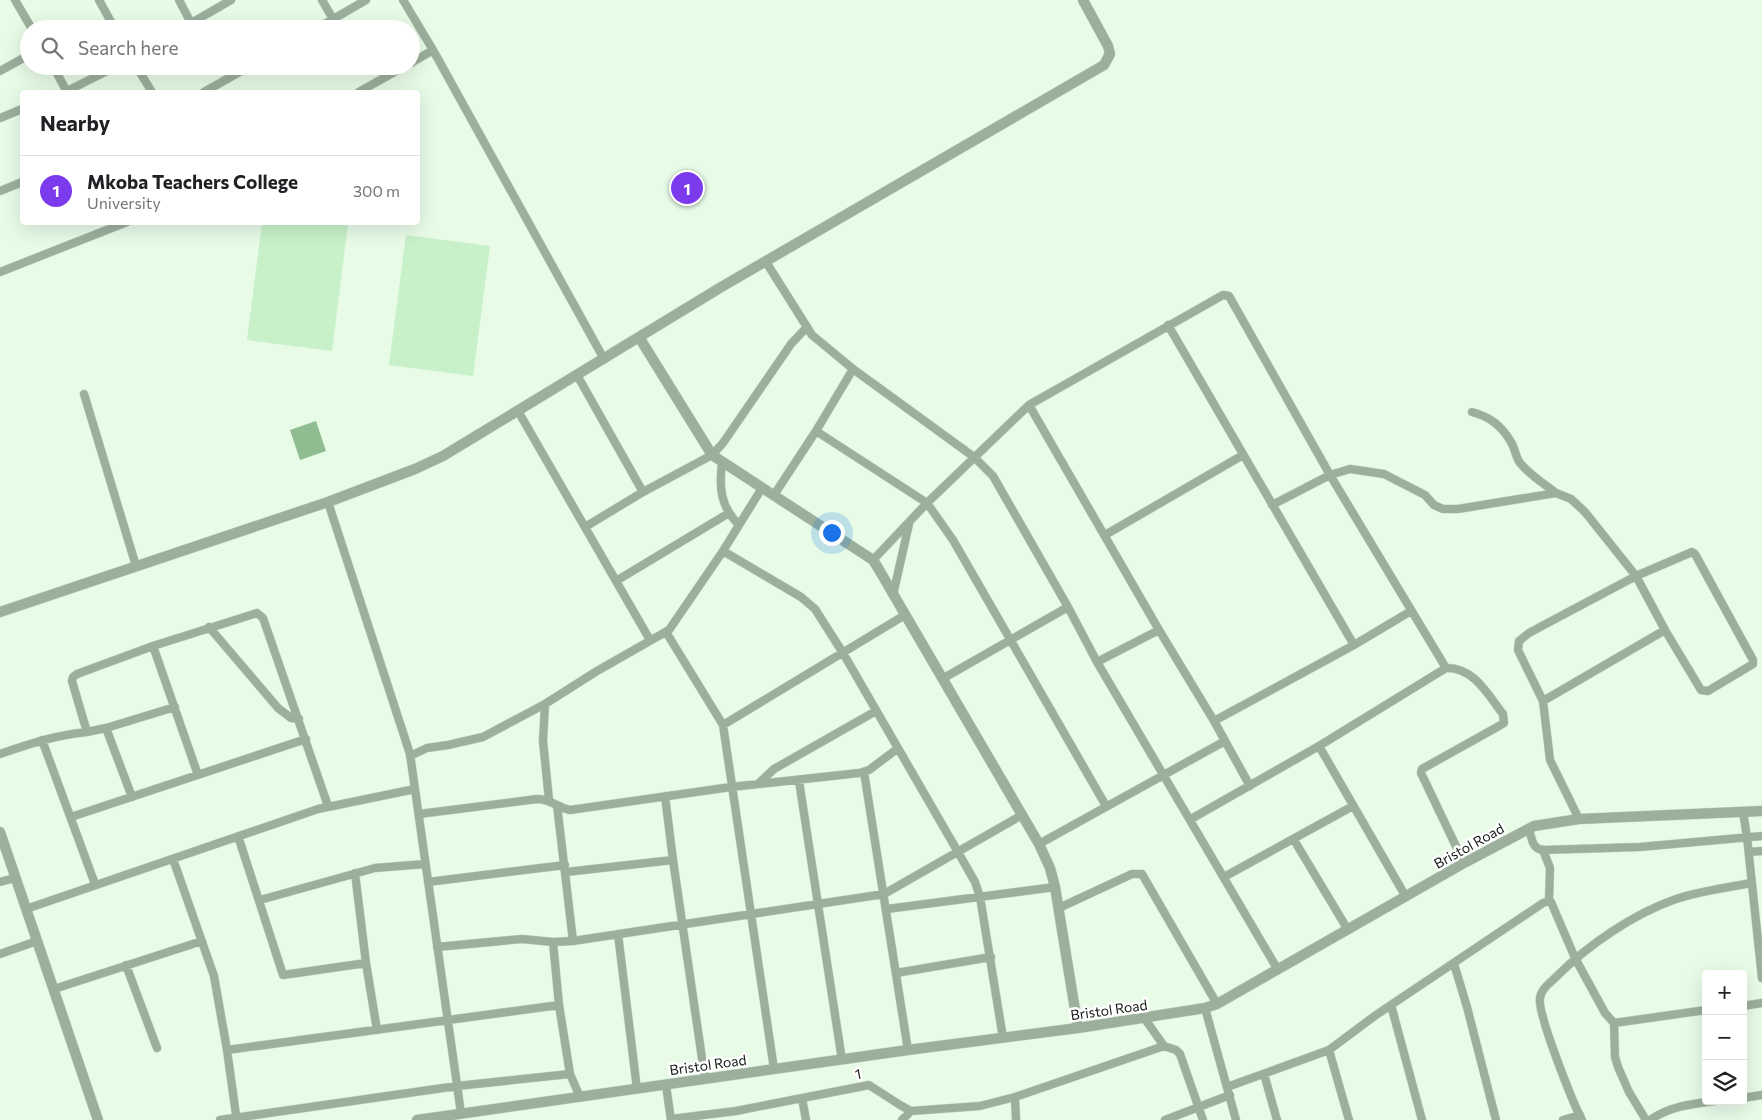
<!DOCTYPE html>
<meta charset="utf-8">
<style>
:root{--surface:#fff;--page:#f2f2f2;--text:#202124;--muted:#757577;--line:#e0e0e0;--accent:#7c3aed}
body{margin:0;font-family:Commissioner,sans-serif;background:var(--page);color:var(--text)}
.controls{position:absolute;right:15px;bottom:15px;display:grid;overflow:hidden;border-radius:5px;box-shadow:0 5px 20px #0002}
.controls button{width:45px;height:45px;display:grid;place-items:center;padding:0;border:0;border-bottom:1px solid var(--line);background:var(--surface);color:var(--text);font:25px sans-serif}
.you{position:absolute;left:831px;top:532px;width:18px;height:18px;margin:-12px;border:4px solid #fff;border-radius:50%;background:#1a73e8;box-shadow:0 0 0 8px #1a73e833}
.badge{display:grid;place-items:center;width:32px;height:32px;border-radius:50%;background:var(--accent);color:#fff;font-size:16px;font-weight:700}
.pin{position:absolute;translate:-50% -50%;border:2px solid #fff;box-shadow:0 1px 5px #0006}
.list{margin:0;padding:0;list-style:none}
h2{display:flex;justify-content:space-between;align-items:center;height:65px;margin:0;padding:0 20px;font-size:21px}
h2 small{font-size:16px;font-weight:400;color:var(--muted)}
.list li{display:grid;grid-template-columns:32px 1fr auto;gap:15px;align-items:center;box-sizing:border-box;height:70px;padding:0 20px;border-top:1px solid var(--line)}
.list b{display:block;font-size:19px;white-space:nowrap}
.list p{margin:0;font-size:16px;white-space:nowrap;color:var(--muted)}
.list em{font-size:16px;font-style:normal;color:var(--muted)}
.icon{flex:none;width:28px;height:28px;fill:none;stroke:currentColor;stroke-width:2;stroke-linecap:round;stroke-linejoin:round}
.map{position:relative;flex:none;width:1762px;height:1120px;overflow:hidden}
.search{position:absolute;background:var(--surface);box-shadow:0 5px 20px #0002;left:20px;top:20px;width:400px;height:55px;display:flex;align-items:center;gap:12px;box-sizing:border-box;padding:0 18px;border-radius:28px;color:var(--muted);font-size:19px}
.panel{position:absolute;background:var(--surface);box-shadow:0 5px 20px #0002;left:20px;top:90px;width:400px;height:135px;border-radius:5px}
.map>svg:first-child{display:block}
.green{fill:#c8f0c9}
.water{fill:#90bc91}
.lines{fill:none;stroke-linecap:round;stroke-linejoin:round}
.minor-casing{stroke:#c5d7c5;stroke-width:9}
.tertiary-casing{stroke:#c5d7c5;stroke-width:11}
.minor{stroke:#9caf9c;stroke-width:8}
.tertiary{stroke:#9caf9c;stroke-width:10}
.labels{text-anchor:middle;stroke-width:5;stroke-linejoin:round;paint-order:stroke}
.street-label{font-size:14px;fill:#131a13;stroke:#fff}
</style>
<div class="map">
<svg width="1762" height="1120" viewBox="0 0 1762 1120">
<rect width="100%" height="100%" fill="#e7fbe7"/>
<!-- green -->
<path class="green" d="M262 223H348L332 351 247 340Z
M406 235 490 246 473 376 389 365Z"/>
<!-- water -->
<path class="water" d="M316 421 326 451 300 460 290 430Z"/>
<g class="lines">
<!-- minor casing -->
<g class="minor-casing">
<path id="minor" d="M15 0 32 29
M99 0 115 29
M179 0 191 23
M322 0 333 19
M403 0 433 50 604 359
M181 29 231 0
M316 29 366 0
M411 63 433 50
M53 66 67 92
M136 66 152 92
M0 71 29 55
M65 92 117 66
M204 92 250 66
M359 92 405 66
M0 118 22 109
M0 191 22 182
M766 262 812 335 853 369 974 457 993 476 1068 607 1097 662 1278 970
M0 272 127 222
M1168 325 1354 645
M577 375 643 492
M84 394 136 566
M1029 405 1159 630 1214 721 1250 786
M518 411 650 640
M1472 412C1490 417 1501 425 1511 442 1515 448 1515 456 1520 463 1530 475 1543 483 1556 493
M816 431 927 503 953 540 1106 806
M722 462C719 487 720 506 739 525
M774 495 816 431 853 369
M328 502 410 754 461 1113
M1272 505 1330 475 1350 469 1384 474 1425 495 1434 505 1443 509H1458L1556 493 1571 499 1585 512 1636 576 1665 630 1543 701
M585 527 643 492 712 455 723 443 791 344 806 328
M1105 535 1243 455
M723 551 801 597 815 609 843 653 958 852 975 882 980 897 1003 1038
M873 560 927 503 1029 405 1223 295 1229 296 1330 475 1446 668
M616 581 729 513
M893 595 909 524
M209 627 278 708 291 718 299 719
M666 632 723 725 774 1069
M153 646 198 775
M1097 662 1159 630
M942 679 1068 607
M545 704 543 741 549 800
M1214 721 1354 645 1411 611
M723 725 905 615
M106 728 132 797
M87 732 106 728 175 707
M42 740 95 884
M1319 746 1406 897
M0 754C29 744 56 735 87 732L72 681 73 677 77 674 153 646 257 613 263 618 328 806
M410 756 427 748 448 745 483 737 545 704 597 671 669 630 723 551 762 488
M864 772 908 1050
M799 781 842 1060
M758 784 774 769 876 711
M557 805 573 941
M1743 812 1747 837 1762 978
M419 814 537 799C551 799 556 807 570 810L731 787 859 773 869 770 897 749
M71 817 306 739
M1191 819 1319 746 1446 668C1474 667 1488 695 1503 714L1504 723 1499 726 1422 769 1421 773 1464 863
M1579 819 1550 760 1543 701 1518 650 1519 641 1529 633 1542 626 1636 576 1692 552 1695 554 1753 660V664L1708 691 1701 690 1665 630
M1529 829C1532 839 1532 849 1543 850L1640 847 1762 836
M238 836 283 975 366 963
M1294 840 1348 930
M1039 844 1225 741
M1543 850 1550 868 1549 901
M1749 852 1762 851
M173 859 214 976 227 1050 236 1115 237 1118 242 1119
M673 860 705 1079
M566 872 673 860 665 796
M355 873 366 963 377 1030
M1224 877 1353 806
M0 882 15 878
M428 882 565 865
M260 900 375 868 425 864
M1059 908 1132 874H1142L1217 1004
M26 909 318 809 415 789
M887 909 1055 887
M618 934 637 1089
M553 942 559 1005 570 1074 580 1097
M437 947 522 939 553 942 573 941 884 894 1022 815
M0 954 37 941
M1454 964 1467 1007 1496 1120
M126 965 157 1048
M896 973 991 957
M54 989 202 941
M1391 1005 1422 1120
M1743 1006 1762 1003
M1205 1008 1236 1120
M1145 1019 1164 1046 1176 1050 1180 1054 1203 1120
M1614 1023 1706 1010
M227 1050 559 1005
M1329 1050 1349 1120
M1264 1074 1277 1120
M666 1085 671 1120
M1227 1087 1329 1050 1376 1015 1543 903 1549 901 1551 902 1575 958 1605 1013 1614 1023 1615 1057 1618 1067 1629 1092 1646 1120
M1015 1097 1016 1120
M802 1098 806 1120
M1743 1098 1762 1095
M671 1119 736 1111 869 1085 900 1105 911 1111
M220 1120 457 1086 570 1074
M902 1120 911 1111 980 1106 1015 1097 1164 1046
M1165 1120 1230 1095
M1563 1120 1580 1115
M1582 1120C1573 1103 1537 1013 1540 998 1541 989 1549 984 1556 977 1588 945 1633 914 1676 899 1700 891 1726 888 1751 883
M1650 1120C1670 1106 1691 1104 1715 1101"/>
</g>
<!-- tertiary casing -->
<g class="tertiary-casing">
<path id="tertiary" d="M639 337 712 455 873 560 878 568 1039 844 1050 868 1055 887 1078 1028
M0 612 328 502 415 469 443 456 723 286 1104 65 1110 54 1108 46 1083 0
M0 832 98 1120
M417 1120 908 1050 1078 1028 1205 1008 1217 1004 1464 863 1534 826 1579 819 1762 811"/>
</g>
<!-- minor -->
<use href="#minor" class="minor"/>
<!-- tertiary -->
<use href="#tertiary" class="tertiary"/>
</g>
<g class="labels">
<!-- street labels -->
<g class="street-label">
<text transform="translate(1469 846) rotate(-29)" y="5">Bristol Road</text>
<text transform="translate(1109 1010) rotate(-8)" y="5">Bristol Road</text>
<text transform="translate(708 1065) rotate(-8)" y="5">Bristol Road</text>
<text transform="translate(858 1074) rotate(-10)" y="5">1</text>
</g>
</g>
</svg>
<div class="controls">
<button>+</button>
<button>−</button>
<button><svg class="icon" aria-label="layers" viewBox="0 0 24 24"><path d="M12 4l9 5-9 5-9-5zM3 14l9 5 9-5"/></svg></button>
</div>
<div class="you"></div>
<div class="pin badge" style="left:687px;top:188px">1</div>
<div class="search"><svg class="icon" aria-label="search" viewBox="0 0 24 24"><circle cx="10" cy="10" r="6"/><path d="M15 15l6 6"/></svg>Search here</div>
<section class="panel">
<h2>Nearby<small></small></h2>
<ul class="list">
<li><span class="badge">1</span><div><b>Mkoba Teachers College</b><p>University</p></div><em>300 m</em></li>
</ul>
</section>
</div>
